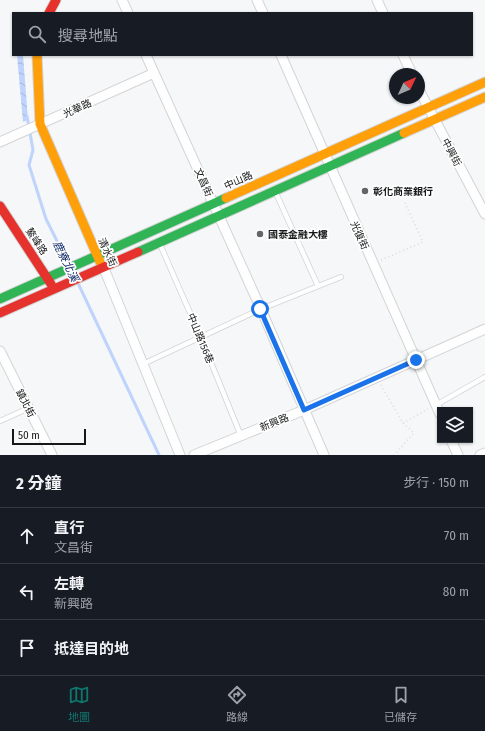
<!DOCTYPE html>
<html lang="zh-TW">
<meta charset="utf-8">
<style>
:root{--surface:#171b24;--page:#20242c;--text:#f1f3f6;--muted:#9ea1a6;--line:#363941;--accent:#0f766e}
body{margin:0;font-family:"Fira Sans Condensed","Noto Sans TC",sans-serif;background:var(--page);color:var(--text)}
.controls{position:absolute;right:12px;bottom:12px;display:grid;overflow:hidden;border-radius:0px;box-shadow:0 1px 3px #0004}
.controls button{width:36px;height:36px;display:grid;place-items:center;padding:0;border:0;border-bottom:1px solid var(--line);background:var(--surface);color:var(--text);font:20px sans-serif}
.compass{position:absolute;left:389px;top:68px;width:36px;height:36px;border-radius:50%;background:var(--surface);box-shadow:0 1px 3px #0004;rotate:46deg}
.scale{position:absolute;left:12px;bottom:10px;width:74px;box-sizing:border-box;padding-left:4px;border:2px solid #161718;border-top:0;font-size:11px;line-height:14px;white-space:nowrap;color:#161718;-webkit-text-stroke:3px #fff;paint-order:stroke}
.stop{position:absolute;width:12px;height:12px;margin:-9px;border:3px solid #1a73e8;border-radius:50%;background:#fff}
.stop.end{background:#1a73e8;border-color:#fff;box-shadow:0 1px 4px #0008}
.list{margin:0;padding:0;list-style:none}
h2{display:flex;justify-content:space-between;align-items:center;height:52px;margin:0;padding:0 16px;font-size:17px}
h2 small{font-size:13px;font-weight:400;color:var(--muted)}
.list li{display:grid;grid-template-columns:26px 1fr auto;gap:12px;align-items:center;box-sizing:border-box;height:56px;padding:0 16px;border-top:1px solid var(--line)}
.list b{display:block;font-size:15px;white-space:nowrap}
.list p{margin:0;font-size:13px;white-space:nowrap;color:var(--muted)}
.list em{font-size:13px;font-style:normal;color:var(--muted)}
.icon{flex:none;width:22px;height:22px;fill:none;stroke:currentColor;stroke-width:2;stroke-linecap:round;stroke-linejoin:round}
.map{position:relative;flex:none;width:485px;height:455px;overflow:hidden}
.search{position:absolute;background:var(--surface);box-shadow:0 1px 3px #0004;left:12px;right:12px;top:12px;height:44px;display:flex;align-items:center;gap:10px;box-sizing:border-box;padding:0 14px;border-radius:0px;color:var(--muted);font-size:15px}
.sheet{height:220px;background:var(--surface)}
nav{display:flex;justify-content:space-around;align-items:center;box-sizing:border-box;height:56px;border-top:1px solid var(--line);background:var(--surface);font-size:11px;color:var(--muted)}
nav a{display:grid;justify-items:center;gap:2px}
nav .on{color:var(--accent)}
.map>svg:first-child{display:block}
.water{fill:url(#water-waves)}
.lines{fill:none;stroke-linecap:round;stroke-linejoin:round}
.stream{stroke:#bfd3fc;stroke-width:3}
.lane-casing{stroke:#d3d4d5;stroke-width:6}
.street-casing{stroke:#d3d4d5;stroke-width:11}
.fast-casing{stroke:#d3d4d5;stroke-width:11}
.slow-casing{stroke:#d3d4d5;stroke-width:11}
.jam-casing{stroke:#d3d4d5;stroke-width:11}
.path{stroke:#dededf;stroke-width:2;stroke-dasharray:1 3;stroke-linecap:butt}
.lane{stroke:#fefefe;stroke-width:4.5}
.street{stroke:#fefefe;stroke-width:9}
.fast{stroke:#30b455;stroke-width:9}
.slow{stroke:#ff9f0a;stroke-width:9}
.jam{stroke:#e5322d;stroke-width:9}
.route{stroke:#1a73e8;stroke-width:5}
.poi-dot{fill:#646567;stroke:#fff;stroke-width:1.5}
.labels{text-anchor:middle;stroke-width:3.5;stroke-linejoin:round;paint-order:stroke}
.street-label{font-size:10px;fill:#161718;stroke:#fff}
.poi-label{font-size:10px;font-weight:bold;fill:#161718;stroke:#fff;text-anchor:start}
.water-label{font-size:11px;font-style:italic;fill:#0d2869;stroke:#fff}
</style>
<div class="map">
<svg width="485" height="455" viewBox="0 0 485 455">
<defs>
<pattern id="water-waves" width="16" height="10" patternUnits="userSpaceOnUse"><rect width="16" height="10" fill="#bfd3fc"/><path d="M0 5q4-4 8 0t8 0" fill="none" stroke="#a3b4d7"/></pattern>
</defs>
<rect width="100%" height="100%" fill="#f6f7f9"/>
<!-- water -->
<path class="water" d="M17 55H23L28 120 23 122Z"/>
<g class="lines">
<!-- stream -->
<path class="stream" d="M27 116 33 150 29 165 46 219 69 265
M77 281 159 455"/>
<!-- lane casing -->
<g class="lane-casing">
<path id="lane" d="M275 191 318 286
M159 242 201 338 241 436
M143 364 261 309 341 277
M436 405 485 377
M0 421 29 408"/>
</g>
<!-- street casing -->
<g class="street-casing">
<path id="street" d="M122 0 128 13
M257 0 263 13
M377 0 383 13
M146 55 261 309 324 455
M281 55 440 414
M403 55 412 74
M419 90 485 214
M0 142 154 73
M103 266 180 455
M0 351 52 455
M451 440 458 455
M194 455 304 410 485 329
M480 455 485 453"/>
</g>
<!-- fast casing -->
<g class="fast-casing">
<path id="fast" d="M138 252 404 133
M0 299 226 198"/>
</g>
<!-- slow casing -->
<g class="slow-casing">
<path id="slow" d="M37 55 40 124 100 262
M404 133 485 97
M226 198 485 82"/>
</g>
<!-- jam casing -->
<g class="jam-casing">
<path id="jam" d="M49 13 56 0
M0 206 51 284
M0 313 138 252"/>
</g>
<!-- path -->
<path class="path" d="M381 260 423 242 404 201
M381 385 403 423 414 433 394 455
M403 423 428 409"/>
<!-- lane -->
<use href="#lane" class="lane"/>
<!-- street -->
<use href="#street" class="street"/>
<!-- fast -->
<use href="#fast" class="fast"/>
<!-- slow -->
<use href="#slow" class="slow"/>
<!-- jam -->
<use href="#jam" class="jam"/>
</g>
<g class="lines">
<!-- route -->
<path class="route" d="M260 309 304 410 416 360"/>
</g>
<!-- markers -->
<g class="poi-dot">
<circle cx="365" cy="191" r="4"/>
<circle cx="260" cy="234" r="4"/>
</g>
<g class="labels">
<!-- street labels -->
<g class="street-label">
<text transform="translate(77 108) rotate(-24)" y="4">光華路</text>
<text transform="translate(452 152) rotate(62)" y="4">中興街</text>
<text transform="translate(238 180) rotate(-24)" y="4">中山路</text>
<text transform="translate(204 182) rotate(66)" y="4">文昌街</text>
<text transform="translate(360 235) rotate(66)" y="4">光復街</text>
<text transform="translate(37 241) rotate(56)" y="4">鰲峰路</text>
<text transform="translate(108 252) rotate(65)" y="4">清水街</text>
<text transform="translate(201 338) rotate(67)" y="4">中山路156巷</text>
<text transform="translate(26 403) rotate(63)" y="4">鎮北街</text>
<text transform="translate(274 422) rotate(-22)" y="4">新興路</text>
</g>
<!-- poi labels -->
<g class="poi-label">
<text x="373" y="195">彰化商業銀行</text>
<text x="268" y="238">國泰金融大樓</text>
</g>
<!-- water labels -->
<g class="water-label">
<text transform="translate(66 261) rotate(64)" y="4">鹿寮北溪</text>
</g>
</g>
</svg>
<div class="controls">
<button><svg class="icon" aria-label="layers" viewBox="0 0 24 24"><path d="M12 4l9 5-9 5-9-5zM3 14l9 5 9-5"/></svg></button>
</div>
<svg class="compass" viewBox="-18 -18 36 36"><path d="M0-13l5 13h-10z" fill="#e53935"/><path d="M0 13l5-13h-10z" fill="#9ea1a6"/></svg>
<div class="scale">50 m</div>
<div class="stop" style="left:260px;top:309px"></div>
<div class="stop end" style="left:416px;top:360px"></div>
<div class="search"><svg class="icon" aria-label="search" viewBox="0 0 24 24"><circle cx="10" cy="10" r="6"/><path d="M15 15l6 6"/></svg>搜尋地點</div>
</div>
<section class="sheet">
<h2>2 分鐘<small>步行 · 150 m</small></h2>
<ul class="list">
<li><svg class="icon" aria-label="ahead" viewBox="0 0 24 24"><path d="M12 20V5M6 11l6-6 6 6"/></svg><div><b>直行</b><p>文昌街</p></div><em>70 m</em></li>
<li><svg class="icon" aria-label="left" viewBox="0 0 24 24"><path d="M17 20v-9H6M10 6l-5 5 5 5"/></svg><div><b>左轉</b><p>新興路</p></div><em>80 m</em></li>
<li><svg class="icon" aria-label="arrive" viewBox="0 0 24 24"><path d="M6 21V4h12l-3 4 3 4H6"/></svg><div><b>抵達目的地</b></div></li>
</ul>
</section>
<nav>
<a class="on"><svg class="icon" aria-label="map" viewBox="0 0 24 24"><path d="M3 6l6-2 6 2 6-2v14l-6 2-6-2-6 2zM9 4v14M15 6v14"/></svg>地圖</a>
<a><svg class="icon" aria-label="directions" viewBox="0 0 24 24"><path d="M12 3l9 9-9 9-9-9zM9 14v-3h6M13 9l2 2-2 2"/></svg>路線</a>
<a><svg class="icon" aria-label="saved" viewBox="0 0 24 24"><path d="M7 4h10v16l-5-4-5 4z"/></svg>已儲存</a>
</nav>
